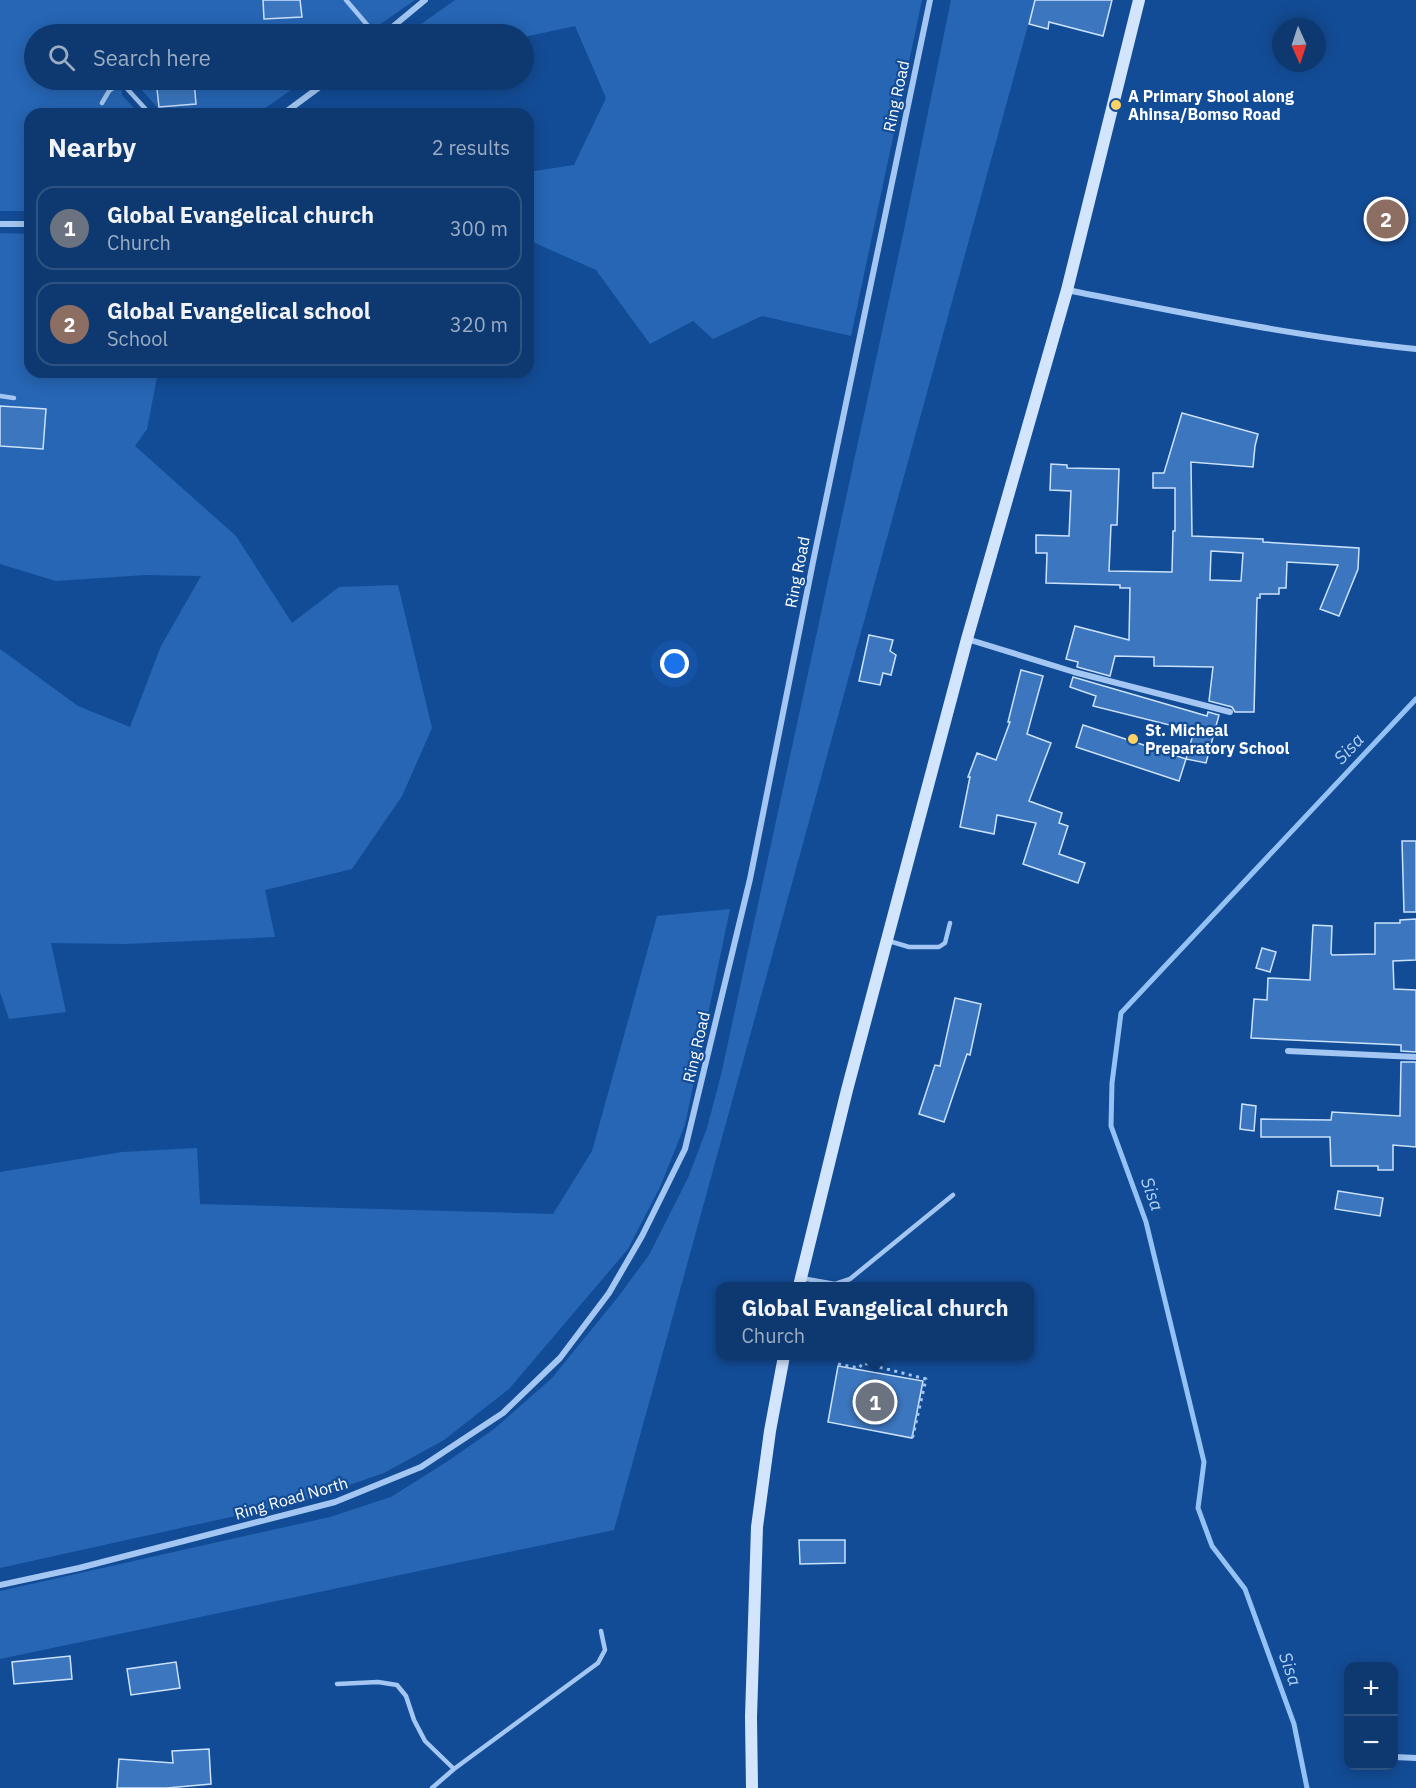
<!DOCTYPE html>
<meta charset="utf-8">
<style>
:root{--surface:#0e3970;--page:#1c4478;--text:#f1f3f6;--muted:#9bacc3;--line:#2e5383;--accent:#e797bd}
body{margin:0;font-family:"IBM Plex Sans",sans-serif;background:var(--page);color:var(--text)}
.controls{position:absolute;right:18px;bottom:18px;display:grid;overflow:hidden;border-radius:12px;box-shadow:0 3px 15px #0003}
.controls button{width:54px;height:54px;display:grid;place-items:center;padding:0;border:0;border-bottom:2px solid var(--line);background:var(--surface);color:var(--text);font:30px sans-serif}
.compass{position:absolute;left:1272px;top:18px;width:54px;height:54px;border-radius:50%;background:var(--surface);box-shadow:0 3px 15px #0003;rotate:177deg}
.you{position:absolute;left:675px;top:664px;width:21px;height:21px;margin:-15px;border:4px solid #fff;border-radius:50%;background:#1a73e8;box-shadow:0 0 0 9px #1a73e833}
.badge{display:grid;place-items:center;width:39px;height:39px;border-radius:50%;background:var(--accent);color:#fff;font-size:20px;font-weight:700}
.pin{position:absolute;translate:-50% -50%;border:3px solid #fff;box-shadow:0 2px 6px #0006}
.popup{position:absolute;left:716px;top:1282px;width:318px;height:78px;box-sizing:border-box;display:grid;place-content:center;border-radius:12px;background:var(--surface);filter:drop-shadow(0 2px 4px #0005);font-size:20px;white-space:nowrap;color:var(--muted)}
.popup b{font-size:22px;color:var(--text)}
.popup::after{content:'';position:absolute;left:50%;top:100%;margin-left:-12px;border:12px solid transparent;border-top-color:var(--surface)}
.list{margin:0;padding:0;list-style:none}
h2{display:flex;justify-content:space-between;align-items:center;height:78px;margin:0;padding:0 24px;font-size:26px}
h2 small{font-size:20px;font-weight:400;color:var(--muted)}
.list li{display:grid;grid-template-columns:39px 1fr auto;gap:18px;align-items:center;box-sizing:border-box;height:84px;margin:0 12px 12px;padding:0 12px;border:2px solid var(--line);border-radius:18px}
.list b{display:block;font-size:22px;white-space:nowrap}
.list p{margin:0;font-size:20px;white-space:nowrap;color:var(--muted)}
.list em{font-size:20px;font-style:normal;color:var(--muted)}
.icon{flex:none;width:33px;height:33px;fill:none;stroke:currentColor;stroke-width:2;stroke-linecap:round;stroke-linejoin:round}
.map{position:relative;flex:none;width:1416px;height:1788px;overflow:hidden}
.search{position:absolute;background:var(--surface);box-shadow:0 3px 15px #0003;left:24px;top:24px;width:510px;height:66px;display:flex;align-items:center;gap:15px;box-sizing:border-box;padding:0 21px;border-radius:33px;color:var(--muted);font-size:22px}
.panel{position:absolute;background:var(--surface);box-shadow:0 3px 15px #0003;left:24px;top:108px;width:510px;height:270px;border-radius:18px}
.map>svg:first-child{display:block}
.green{fill:#2666b5}
.lines{fill:none;stroke-linecap:round;stroke-linejoin:round}
.stream{stroke:#95c2f5;stroke-width:5}
.building{fill:#3c76be;stroke:#cbe2fd;stroke-width:1.5;fill-rule:evenodd}
.path{stroke:#a3c7f2;stroke-width:3;stroke-dasharray:3 4.5;stroke-linecap:butt}
.lane{stroke:#a3c7f2;stroke-width:4.5}
.street{stroke:#a3c7f2;stroke-width:6}
.secondary{stroke:#d2e5fc;stroke-width:12}
.poi-dot{fill:#ffd265;stroke:#134c96;stroke-width:2}
.labels{text-anchor:middle;stroke-width:4.5;stroke-linejoin:round;paint-order:stroke}
.street-label{font-size:16px;fill:#fff;stroke:#134c96}
.poi-label{font-size:16px;font-weight:bold;fill:#fff;stroke:#134c96;text-anchor:start}
.water-label{font-size:18px;font-style:italic;fill:#afd1f9;stroke:#134c96}
</style>
<div class="map">
<svg width="1416" height="1788" viewBox="0 0 1416 1788">
<rect width="100%" height="100%" fill="#134c96"/>
<!-- green -->
<path class="green" d="M0 0H415L366 34H34V80H121L122 95 139 114H30V211H0Z
M455 0H922L851 336 762 316 713 339 693 321 650 344 596 270 528 240V172L574 165 606 98 575 26 524 37V34H407Z
M951 0H1035L614 1530 0 1659V1591L330 1517 391 1497 448 1461 494 1429 552 1378 618 1297 649 1255 688 1178 707 1128 721 1075 904 230Z
M133 80H305L257 114H163Z
M0 233 30 234V372H158L147 429 135 446 236 536 292 623 339 587 398 585 432 728 402 796 352 869 265 890 275 937 125 944 51 943 66 1012 9 1019 0 992V649L78 706 130 727 161 646 201 576 145 575 56 581 0 564Z
M730 909 685 1125 660 1187 628 1249 509 1389 444 1440 384 1473 303 1501 0 1568V1172L122 1152 197 1148 200 1204 553 1214 592 1151 657 916Z"/>
<g class="lines">
<!-- stream -->
<path class="stream" d="M1307 1788 1294 1724 1245 1589 1212 1546 1198 1508 1204 1462 1146 1222 1111 1126 1112 1083 1121 1013 1416 699"/>
</g>
<!-- building -->
<path class="building" d="M263 0H300L302 17 264 19Z
M1035 0H1112L1103 36 1049 22 1048 29 1029 24Z
M156 80H194L196 104 159 107Z
M0 406 46 409 43 449 0 446Z
M1182 413 1258 434 1255 446 1253 467 1191 462 1192 536 1263 539V542L1359 548 1358 569 1339 616 1320 609 1338 565 1287 562 1286 588H1279V594H1260V598H1257L1254 712H1235L1232 707 1209 701 1213 667 1154 666V657L1115 656 1110 676 1077 667 1078 662 1066 659 1075 626 1129 640 1130 588H1120V585L1046 583 1047 553H1036V535L1069 536 1071 491 1050 490 1051 464 1067 465V468L1119 469 1117 525H1111L1109 571 1172 572 1173 531H1175V488H1153V473H1164ZM1211 551 1243 553 1241 581 1210 580Z
M869 635 893 640 890 651 896 655 891 675 883 673 880 685 859 681Z
M1021 670 1043 676 1027 734 1051 743 1029 801 1062 813 1059 823 1068 826 1059 854 1085 863 1078 883 1023 864 1036 823 997 815 994 834 960 827 970 777H968L977 753 996 760 1010 722H1008Z
M1073 677 1207 716 1208 712 1219 715 1206 763 1186 759 1194 731 1093 706 1096 696 1070 687Z
M1083 725 1186 759 1179 781 1076 747Z
M1402 841H1416V912H1404Z
M1416 919V960L1393 961 1394 989 1416 990V1052L1401 1051V1045L1251 1038 1254 999 1267 1000 1268 978 1310 980 1313 925 1332 926 1331 953 1332 955 1375 954V923H1400V920Z
M1262 948 1276 952 1270 972 1256 968Z
M955 998 981 1004 970 1055 967 1054 944 1122 919 1114 935 1065 940 1066Z
M1401 1062H1416V1147L1393 1145V1170H1378V1166H1331L1330 1137H1261V1119L1331 1120 1332 1112 1400 1116Z
M1242 1104 1256 1106 1254 1131 1240 1129Z
M1338 1191 1383 1198 1380 1216 1335 1209Z
M838 1366 923 1381 912 1438 828 1422Z
M799 1540H845V1563L800 1564Z
M70 1656 72 1679 14 1684 12 1662Z
M176 1662 180 1688 131 1695 127 1669Z
M209 1749 211 1784 167 1788H117L119 1759 173 1763 172 1751Z"/>
<g class="lines">
<!-- path -->
<path class="path" d="M838 1364 859 1368 863 1363 926 1379 912 1440"/>
<!-- lane -->
<path class="lane" d="M346 0 375 34
M121 82 150 114
M102 103 109 91 125 80
M0 396 14 398
M889 941 909 947H939L945 943 950 923
M801 1278 835 1284 850 1279 953 1195
M337 1684 378 1682 397 1685 406 1696 414 1720 425 1741 454 1769
M432 1788 454 1769 598 1663 605 1650 601 1631"/>
<!-- street -->
<path class="street" d="M384 34 425 0
M283 114 329 80
M0 224H30
M1067 290C1183 313 1298 337 1416 349
M967 639 1074 672 1230 712
M1288 1051 1416 1057
M0 1585 79 1568 335 1502 421 1467 503 1413 560 1358 609 1293 642 1236 685 1149 750 879 814 557 930 0
M1394 1757 1416 1758"/>
<!-- secondary -->
<path class="secondary" d="M799 1286 847 1090 967 639 1067 290 1139 0
M752 1788 751 1717 757 1527 770 1431 784 1356"/>
</g>
<!-- markers -->
<g class="poi-dot">
<circle cx="1116" cy="105" r="6"/>
<circle cx="1133" cy="739" r="6"/>
</g>
<g class="labels">
<!-- street labels -->
<g class="street-label">
<text transform="translate(896 96) rotate(-78)" y="6">Ring Road</text>
<text transform="translate(797 572) rotate(-79)" y="6">Ring Road</text>
<text transform="translate(696 1047) rotate(-77)" y="6">Ring Road</text>
<text transform="translate(291 1498) rotate(-16)" y="6">Ring Road North</text>
</g>
<!-- poi labels -->
<g class="poi-label">
<text x="1128" y="102">A Primary Shool along<tspan x="1128" dy="18">Ahinsa/Bomso Road</tspan></text>
<text x="1145" y="736">St. Micheal<tspan x="1145" dy="18">Preparatory School</tspan></text>
</g>
<!-- water labels -->
<g class="water-label">
<text transform="translate(1349 749) rotate(-47)" y="6">Sisa</text>
<text transform="translate(1152 1194) rotate(70)" y="6">Sisa</text>
<text transform="translate(1290 1669) rotate(70)" y="6">Sisa</text>
</g>
</g>
</svg>
<div class="controls">
<button>+</button>
<button>−</button>
</div>
<svg class="compass" viewBox="-18 -18 36 36"><path d="M0-13l5 13h-10z" fill="#e53935"/><path d="M0 13l5-13h-10z" fill="#9bacc3"/></svg>
<div class="you"></div>
<div class="pin badge" style="left:875px;top:1402px;background:#6b7280">1</div>
<div class="popup"><b>Global Evangelical church</b>Church</div>
<div class="pin badge" style="left:1386px;top:219px;background:#8d6e63">2</div>
<div class="search"><svg class="icon" aria-label="search" viewBox="0 0 24 24"><circle cx="10" cy="10" r="6"/><path d="M15 15l6 6"/></svg>Search here</div>
<section class="panel">
<h2>Nearby<small>2 results</small></h2>
<ul class="list">
<li><span class="badge" style="background:#6b7280">1</span><div><b>Global Evangelical church</b><p>Church</p></div><em>300 m</em></li>
<li><span class="badge" style="background:#8d6e63">2</span><div><b>Global Evangelical school</b><p>School</p></div><em>320 m</em></li>
</ul>
</section>
</div>
